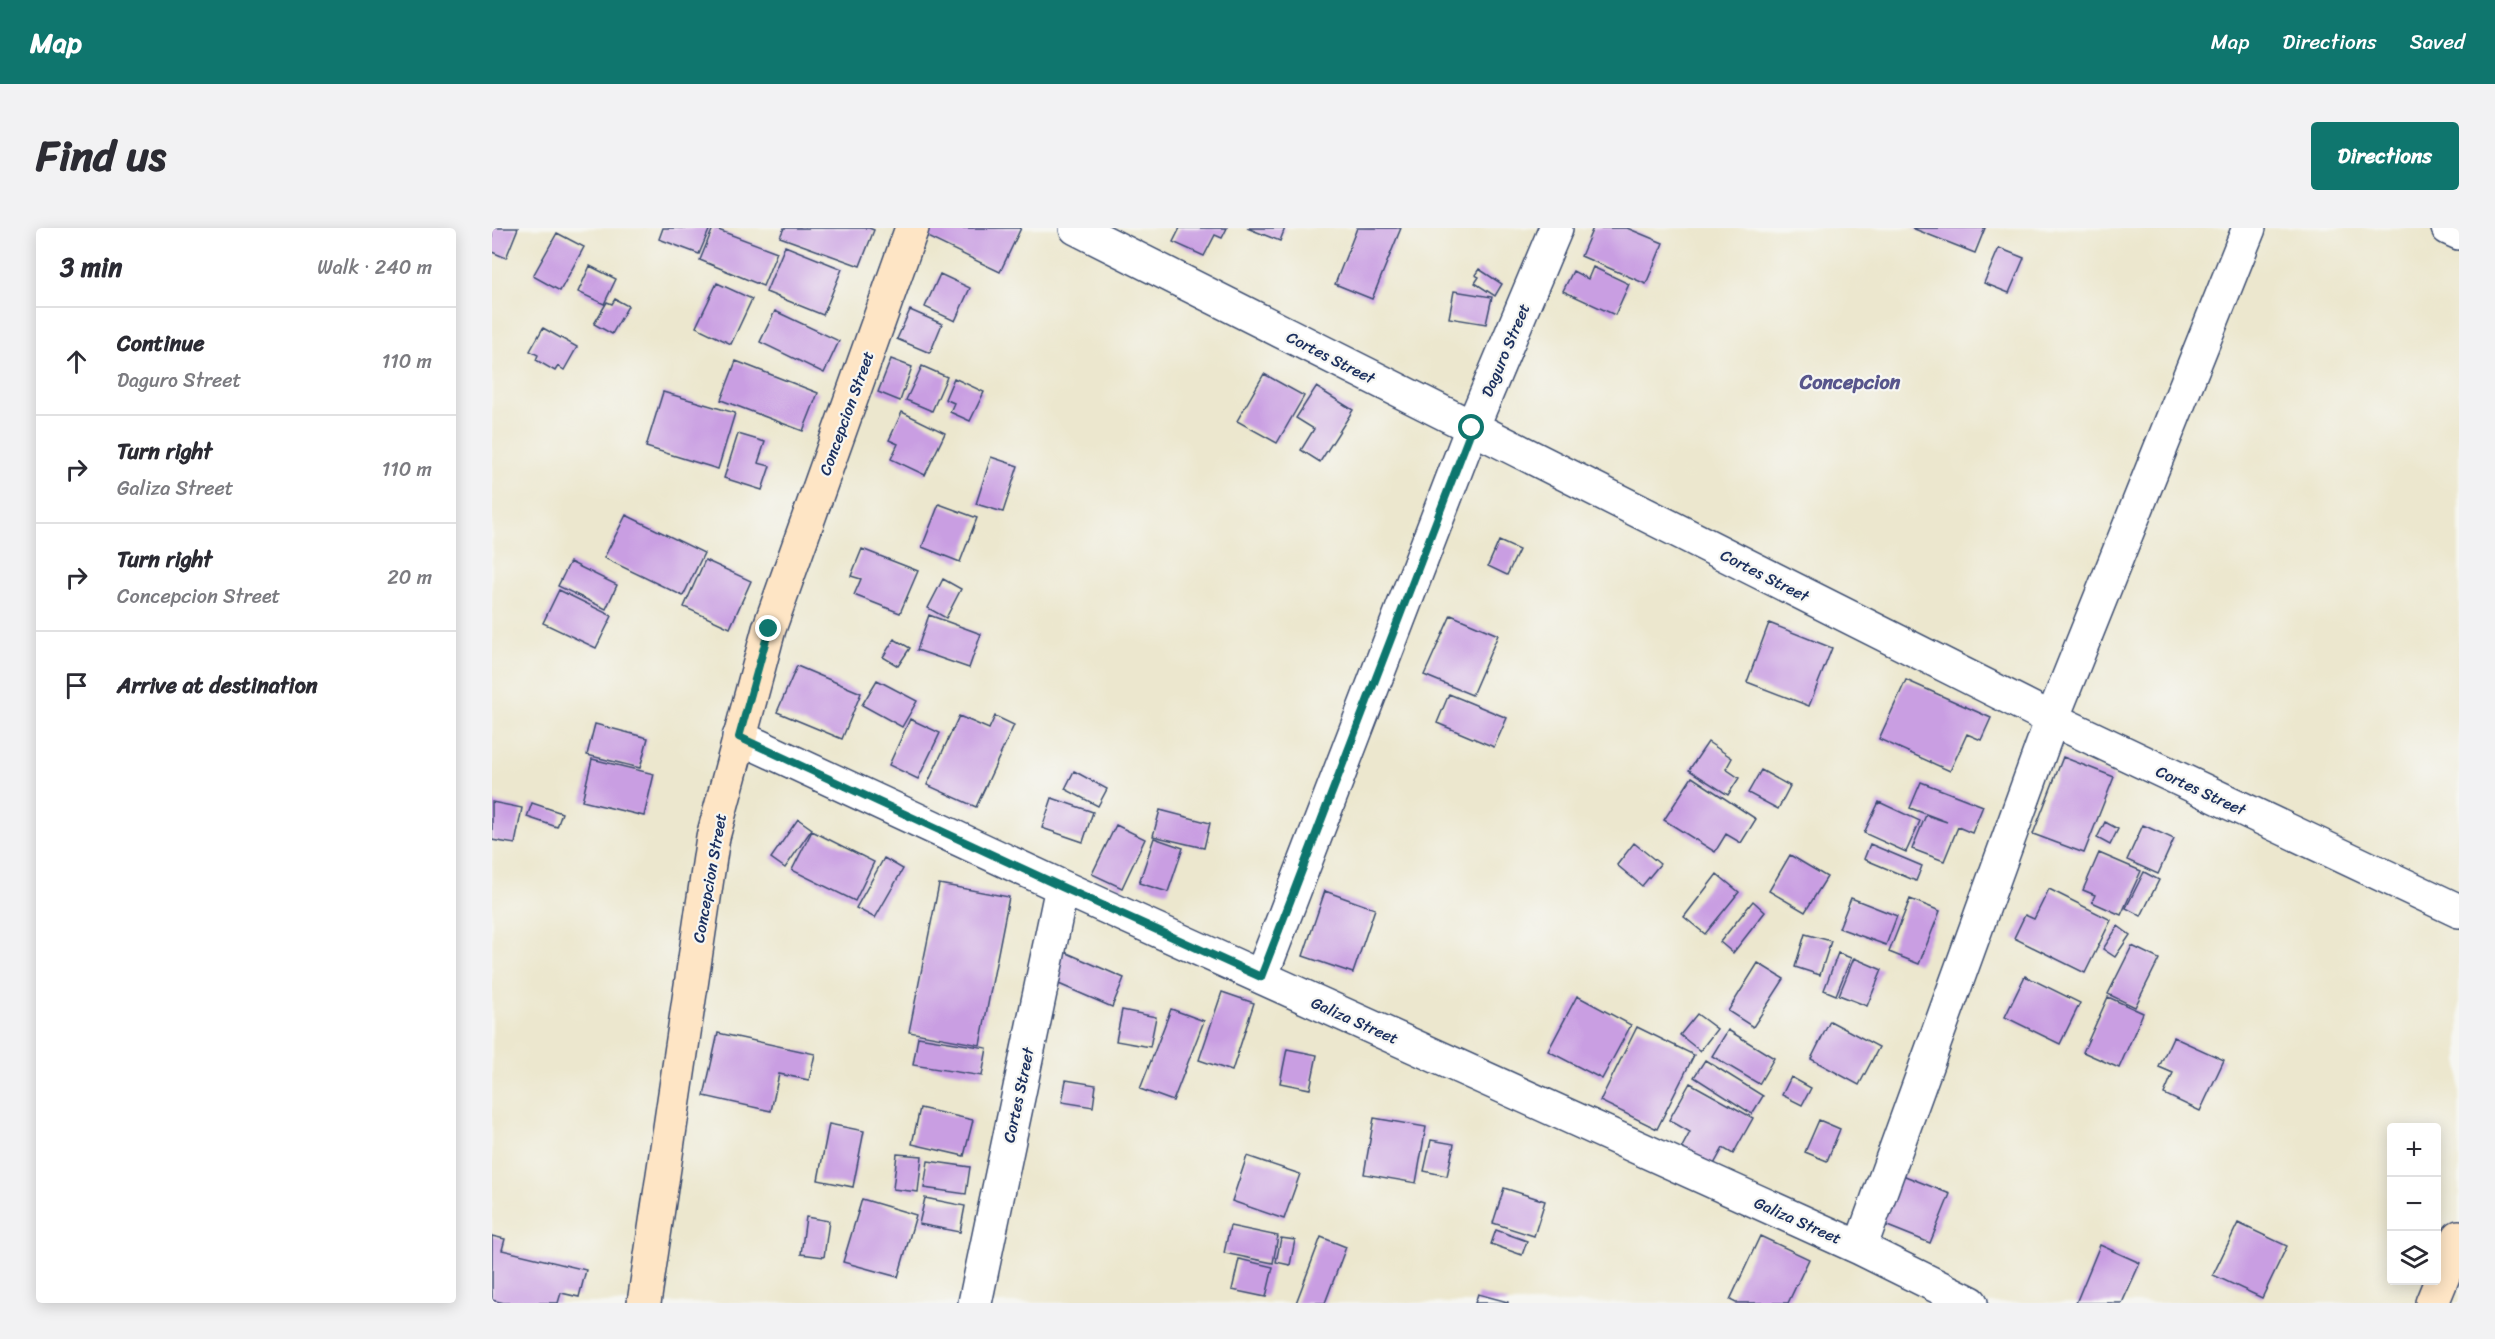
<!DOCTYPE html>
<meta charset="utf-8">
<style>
:root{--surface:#fff;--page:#f2f2f3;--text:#2b2b33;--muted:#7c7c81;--line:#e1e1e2;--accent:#0f766e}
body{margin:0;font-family:Sriracha,sans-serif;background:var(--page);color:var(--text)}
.controls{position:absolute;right:18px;bottom:18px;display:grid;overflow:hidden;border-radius:6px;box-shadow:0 3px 15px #0003}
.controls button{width:54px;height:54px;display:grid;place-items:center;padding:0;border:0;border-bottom:2px solid var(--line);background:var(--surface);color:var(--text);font:30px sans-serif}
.stop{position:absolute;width:18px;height:18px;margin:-14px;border:4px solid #0f766e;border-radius:50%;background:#fff}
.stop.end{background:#0f766e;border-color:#fff;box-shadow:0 2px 6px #0008}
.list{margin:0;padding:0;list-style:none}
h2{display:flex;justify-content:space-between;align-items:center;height:78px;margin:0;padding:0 24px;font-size:26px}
h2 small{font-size:20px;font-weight:400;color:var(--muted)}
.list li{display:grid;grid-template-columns:39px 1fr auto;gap:18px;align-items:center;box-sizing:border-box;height:108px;padding:0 24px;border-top:2px solid var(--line)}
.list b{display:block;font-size:22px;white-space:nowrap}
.list p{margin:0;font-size:20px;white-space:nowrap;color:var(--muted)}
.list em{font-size:20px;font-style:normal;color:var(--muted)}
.icon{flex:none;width:33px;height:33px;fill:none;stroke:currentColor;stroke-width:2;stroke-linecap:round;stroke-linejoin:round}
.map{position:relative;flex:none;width:1967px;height:1075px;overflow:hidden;border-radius:6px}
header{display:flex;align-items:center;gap:36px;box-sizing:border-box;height:84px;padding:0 30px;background:var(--accent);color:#fff}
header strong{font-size:28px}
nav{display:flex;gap:33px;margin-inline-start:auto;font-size:21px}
.intro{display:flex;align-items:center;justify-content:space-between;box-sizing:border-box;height:144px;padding:0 36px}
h1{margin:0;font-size:42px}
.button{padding:15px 27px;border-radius:6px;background:var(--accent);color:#fff;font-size:21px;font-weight:700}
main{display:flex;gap:36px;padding:0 36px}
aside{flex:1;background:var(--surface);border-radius:6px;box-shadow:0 3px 15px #0003}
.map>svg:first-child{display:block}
.building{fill:#c99ee2}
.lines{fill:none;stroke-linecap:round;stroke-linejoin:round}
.street-casing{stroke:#3a4b6f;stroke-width:36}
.secondary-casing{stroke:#3a4b6f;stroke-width:36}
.street{stroke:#fff;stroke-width:33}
.secondary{stroke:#fee5c5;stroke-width:33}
.route{stroke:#0f766e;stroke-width:8}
.labels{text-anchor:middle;stroke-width:4.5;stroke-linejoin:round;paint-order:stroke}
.street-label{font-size:16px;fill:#1b2f5e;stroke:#f6f6f2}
.quarter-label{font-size:20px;font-weight:bold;fill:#58568c;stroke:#f6f6f2}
</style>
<header>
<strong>Map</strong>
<nav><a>Map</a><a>Directions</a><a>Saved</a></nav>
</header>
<div class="intro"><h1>Find us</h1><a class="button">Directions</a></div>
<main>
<aside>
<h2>3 min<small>Walk · 240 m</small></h2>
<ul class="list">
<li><svg class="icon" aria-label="ahead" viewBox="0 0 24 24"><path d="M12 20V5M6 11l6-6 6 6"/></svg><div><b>Continue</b><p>Daguro Street</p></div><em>110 m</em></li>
<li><svg class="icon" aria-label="right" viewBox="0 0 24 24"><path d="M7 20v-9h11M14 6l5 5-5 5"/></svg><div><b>Turn right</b><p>Galiza Street</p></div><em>110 m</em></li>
<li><svg class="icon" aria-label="right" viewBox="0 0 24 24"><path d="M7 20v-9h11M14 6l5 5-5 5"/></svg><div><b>Turn right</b><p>Concepcion Street</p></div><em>20 m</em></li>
<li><svg class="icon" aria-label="arrive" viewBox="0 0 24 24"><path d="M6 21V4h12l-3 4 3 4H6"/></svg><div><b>Arrive at destination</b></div></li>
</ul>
</aside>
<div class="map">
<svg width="1967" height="1075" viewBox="0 0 1967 1075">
<rect width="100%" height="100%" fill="#f6f6f2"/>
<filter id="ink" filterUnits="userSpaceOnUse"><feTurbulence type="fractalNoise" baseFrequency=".0167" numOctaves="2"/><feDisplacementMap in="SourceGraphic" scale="12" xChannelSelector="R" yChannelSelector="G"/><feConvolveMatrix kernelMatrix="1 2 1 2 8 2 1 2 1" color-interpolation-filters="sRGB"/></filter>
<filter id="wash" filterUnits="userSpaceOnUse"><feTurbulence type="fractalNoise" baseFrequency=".008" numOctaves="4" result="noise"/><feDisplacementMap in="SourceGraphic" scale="24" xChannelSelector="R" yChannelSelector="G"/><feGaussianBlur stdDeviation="1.35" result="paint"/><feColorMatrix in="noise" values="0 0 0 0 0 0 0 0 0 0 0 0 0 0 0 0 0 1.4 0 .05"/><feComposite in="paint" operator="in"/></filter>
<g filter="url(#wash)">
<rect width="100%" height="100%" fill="#ece7ce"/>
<g id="blocks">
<!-- building -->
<path class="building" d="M0 0H26L14 30 0 24Z
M171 0H218L207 26 167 11Z
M221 0 285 24 271 58 208 32Z
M292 0H377L382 2 368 38 288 9Z
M434 0H529L508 44 431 7Z
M688 0H735L730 10 723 7 712 28 681 14Z
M755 0H793L788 13Z
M865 0H909L880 71 843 56Z
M1101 0H1135L1171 15 1154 56 1089 28Z
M1420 0H1493L1483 25Z
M65 5 92 19 68 63 41 48Z
M293 18 350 41 331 87 274 64Z
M1507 20 1532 30 1517 65 1492 55Z
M98 38 124 51 112 76 86 64Z
M1101 39 1137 56 1123 87 1071 63 1081 43 1096 51Z
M987 41 1010 56 1003 68 983 55 987 49 983 47Z
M448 46 478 60 463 93 433 79Z
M225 55 260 71 239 116 204 99Z
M962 63 1000 69 994 96 957 90Z
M123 71 136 78 120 106 102 96 115 74 120 76Z
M418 82 450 96 438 125 405 111Z
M283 83 347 113 332 145 268 114Z
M51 100 85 119 72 142 66 138 63 143 44 132 46 127 38 123Z
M399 131 420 139 408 173 386 164Z
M244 133 326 165 311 203 229 172Z
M430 138 455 149 440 183 414 172Z
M772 146 812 168 785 215 745 193Z
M462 150 492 164 478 193 458 184 462 175 453 171Z
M824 159 861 182 828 234 809 222 822 201 804 190Z
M171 164 243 185 226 241 154 219Z
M410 184 453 205 433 247 399 231 406 216 397 212Z
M246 206 273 214 266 235 278 238 270 262 232 250Z
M499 229 526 238 511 284 484 276Z
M447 276 485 290 468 334 430 319Z
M134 287 212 325 191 368 112 330Z
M1007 313 1027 322 1015 347 996 338Z
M370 321 426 343 408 385 362 367 369 351 359 348Z
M213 332 259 353 238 400 192 379Z
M78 334 125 357 114 381 66 358Z
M451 351 469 361 454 390 436 380Z
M67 362 120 388 104 420 51 395Z
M437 387 489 406 477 440 425 422Z
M959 387 1006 407 980 467 932 447Z
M1277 395 1340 420 1317 478 1255 454Z
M402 411 418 420 406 438 391 429Z
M305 438 369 465 350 511 285 484Z
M385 452 425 473 410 499 370 477Z
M1414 452 1499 490 1489 512 1475 506 1458 543 1387 511Z
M957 466 1015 490 1002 519 945 495Z
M467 488 497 501 503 488 522 497 484 579 435 557Z
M418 491 448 505 426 551 397 537Z
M103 496 156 510 148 540 95 527Z
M1216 514 1240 530 1234 541 1247 550 1236 567 1197 542Z
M1571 529 1622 549 1592 625 1541 606Z
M100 531 162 546 152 588 90 573Z
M1269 542 1298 558 1286 581 1256 565Z
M582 543 615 561 606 578 573 561Z
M1200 549 1264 591 1249 615 1234 606 1223 624 1172 592Z
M1429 554 1491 578 1480 605 1466 599 1452 633 1420 621 1434 587 1455 594 1418 580Z
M560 570 601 584 591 614 550 600Z
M0 574 30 580 23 616 0 612Z
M1387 574 1428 593 1414 624 1372 605Z
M40 575 70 585 65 599 35 589Z
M668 582 718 595 712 620 661 608Z
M306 591 320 601 293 640 279 630Z
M1613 594 1626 601 1618 617 1605 610Z
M624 597 653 611 630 660 600 646Z
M1651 597 1682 611 1666 646 1635 632Z
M320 603 382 634 363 673 300 642Z
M662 610 691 620 676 664 647 655Z
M1142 615 1168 636 1150 658 1125 637Z
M1378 616 1430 638 1424 653 1372 631Z
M1607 625 1649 643 1629 687 1600 674 1603 667 1591 662Z
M1298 627 1335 649 1313 684 1277 663Z
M392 630 411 641 383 690 364 680Z
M1652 644 1667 652 1649 688 1634 680Z
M1225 646 1247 664 1213 706 1192 689Z
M447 656 517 669 488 817 417 804Z
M1557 661 1619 692 1593 745 1522 710 1533 687 1542 691Z
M833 663 883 681 861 745 811 728Z
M1359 670 1405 688 1394 717 1347 700Z
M1418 671 1448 683 1427 736 1397 724Z
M1261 673 1273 684 1241 725 1228 714Z
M1626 698 1638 707 1623 729 1611 721Z
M1313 706 1339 713 1328 747 1303 739Z
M1640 718 1667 731 1643 779 1616 766Z
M566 721 632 750 620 779 553 750Z
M1346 725 1359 730 1344 767 1332 762Z
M1362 730 1390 742 1375 778 1347 767Z
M1266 735 1292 751 1261 799 1236 783Z
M1533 748 1588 775 1568 816 1513 789Z
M730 764 762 775 740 843 707 832Z
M1085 768 1139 797 1110 851 1056 823Z
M1616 769 1651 785 1627 840 1591 824Z
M679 781 712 793 681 873 648 861Z
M630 782 664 789 658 819 624 813Z
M1205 786 1225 801 1208 823 1188 807Z
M1338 793 1387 819 1367 857 1319 831Z
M1145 799 1202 827 1165 901 1108 873Z
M1236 802 1282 830 1267 856 1220 828Z
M226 805 323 826 317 852 287 846 279 883 212 868Z
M426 809 495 820 490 848 421 837Z
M1681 809 1732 832 1708 883 1672 866 1681 845 1667 839Z
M795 821 825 827 818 861 788 855Z
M1213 832 1271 868 1260 886 1202 849Z
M1299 849 1319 860 1310 877 1290 867Z
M574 852 604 857 601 879 570 874Z
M1198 855 1261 890 1241 926 1231 920 1221 938 1189 921 1198 904 1177 892Z
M428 880 481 892 472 928 420 916Z
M882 890 934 899 924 955 872 946Z
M1327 892 1348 901 1335 933 1313 924Z
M337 896 372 903 361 959 326 952Z
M939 912 962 916 955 948 932 943Z
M405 926 430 928 426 964 401 961Z
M755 928 808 946 792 991 740 973Z
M436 933 478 939 474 966 432 960Z
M1408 946 1458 966 1438 1015 1388 995Z
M1012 960 1053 973 1042 1008 1001 995Z
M433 970 473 978 468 1004 427 996Z
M370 971 424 987 406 1049 351 1034Z
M314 989 337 993 332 1029 309 1026Z
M1746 995 1795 1018 1770 1070 1721 1047Z
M738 998 786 1008 781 1035 732 1025Z
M1004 1002 1035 1013 1030 1027 999 1016Z
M0 1008 13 1011 10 1022 94 1042 87 1069 69 1065 66 1075H12L0 1072Z
M1268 1008 1317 1031 1296 1075H1244L1238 1072Z
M829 1009 854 1019 833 1075H804Z
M789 1010 803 1012 798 1037 784 1034Z
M1608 1017 1648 1035 1630 1075H1584Z
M747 1031 781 1039 774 1069 740 1062Z
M986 1066 1016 1074V1075H983Z"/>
</g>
</g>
<g filter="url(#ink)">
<use href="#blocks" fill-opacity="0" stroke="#3a4b6f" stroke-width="1.5"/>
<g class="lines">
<!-- street casing -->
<g class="street-casing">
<path id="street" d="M584 0 1560 491 1967 683
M1956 0 1967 5
M247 509 570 659 1368 1020 1479 1075
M769 749 980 200 1064 0
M1368 1020 1560 491 1757 0
M483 1075 570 659"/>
</g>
<!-- secondary casing -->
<g class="secondary-casing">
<path id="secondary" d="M152 1075 221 609 277 401 420 0
M1940 1075 1967 1009"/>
</g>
<!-- street -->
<use href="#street" class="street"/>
<!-- secondary -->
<use href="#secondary" class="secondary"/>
</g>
</g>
<g class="lines" filter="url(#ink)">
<!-- route -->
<path class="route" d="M277 401 247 509 570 659 769 749 980 200"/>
</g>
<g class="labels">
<!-- street labels -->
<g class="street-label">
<text transform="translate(1013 122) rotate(-67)" y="6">Daguro Street</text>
<text transform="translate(839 129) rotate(27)" y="6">Cortes Street</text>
<text transform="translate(354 185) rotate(-70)" y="6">Concepcion Street</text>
<text transform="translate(1273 347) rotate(27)" y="6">Cortes Street</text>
<text transform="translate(1709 562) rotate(25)" y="6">Cortes Street</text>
<text transform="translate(217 650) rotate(-80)" y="6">Concepcion Street</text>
<text transform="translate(863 792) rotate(24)" y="6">Galiza Street</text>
<text transform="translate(526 867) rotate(-78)" y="6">Cortes Street</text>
<text transform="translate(1306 992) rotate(24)" y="6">Galiza Street</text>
</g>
<!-- quarter labels -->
<g class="quarter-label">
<text x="1358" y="161">Concepcion</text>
</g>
</g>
</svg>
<div class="controls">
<button>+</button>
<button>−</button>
<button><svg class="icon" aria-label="layers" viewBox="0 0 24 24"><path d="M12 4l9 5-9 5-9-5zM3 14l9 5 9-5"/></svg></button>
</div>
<div class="stop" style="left:980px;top:200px"></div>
<div class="stop end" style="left:277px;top:401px"></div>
</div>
</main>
